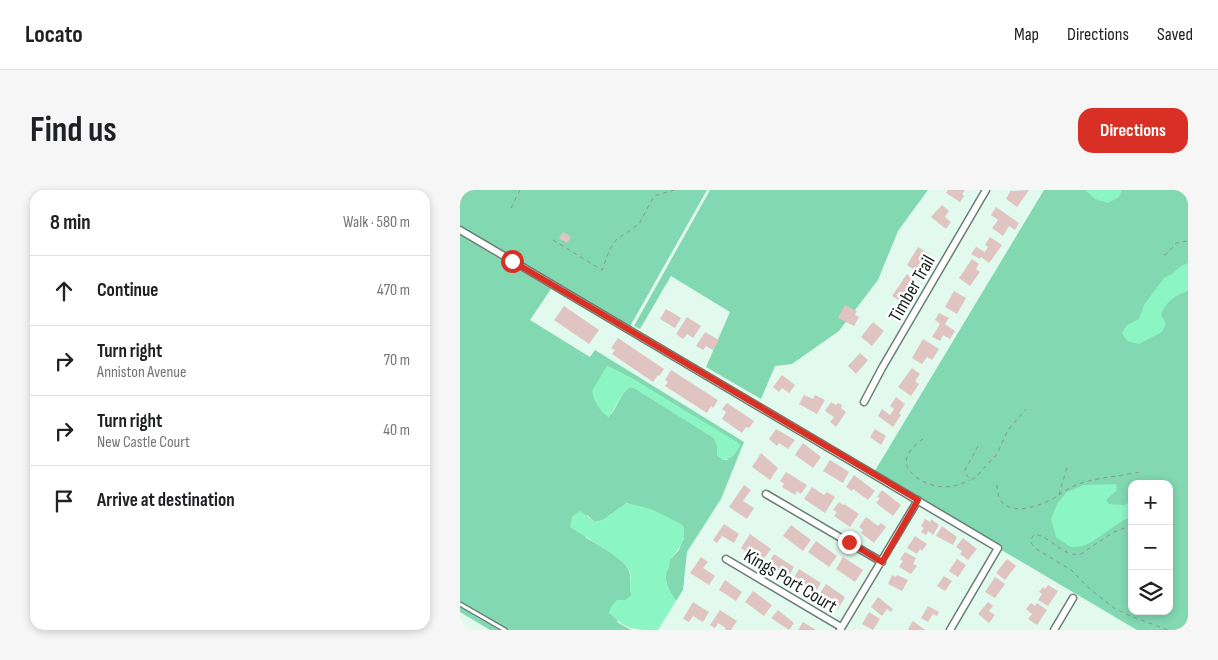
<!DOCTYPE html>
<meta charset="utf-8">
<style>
:root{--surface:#fff;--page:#f6f6f6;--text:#202124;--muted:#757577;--line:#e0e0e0;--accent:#d93025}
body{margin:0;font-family:"Sofia Sans Condensed",sans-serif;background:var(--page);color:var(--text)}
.controls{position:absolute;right:15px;bottom:15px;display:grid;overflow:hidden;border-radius:10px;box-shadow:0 2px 8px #0003}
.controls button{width:45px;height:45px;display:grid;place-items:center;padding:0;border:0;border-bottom:1px solid var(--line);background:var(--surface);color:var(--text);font:25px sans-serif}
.stop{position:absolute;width:15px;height:15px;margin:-11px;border:4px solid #d93025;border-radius:50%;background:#fff}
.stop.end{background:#d93025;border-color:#fff;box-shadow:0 1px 5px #0008}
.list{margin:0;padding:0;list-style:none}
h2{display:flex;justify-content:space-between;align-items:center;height:65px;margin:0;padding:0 20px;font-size:21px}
h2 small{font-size:16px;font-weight:400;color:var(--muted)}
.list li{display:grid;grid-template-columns:32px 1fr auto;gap:15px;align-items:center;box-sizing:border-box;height:70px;padding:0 20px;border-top:1px solid var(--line)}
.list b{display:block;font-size:19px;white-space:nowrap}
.list p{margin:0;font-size:16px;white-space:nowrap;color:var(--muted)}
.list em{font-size:16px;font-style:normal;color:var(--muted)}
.icon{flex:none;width:28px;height:28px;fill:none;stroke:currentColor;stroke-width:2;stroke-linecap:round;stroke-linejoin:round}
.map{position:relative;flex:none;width:728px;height:440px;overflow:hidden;border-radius:15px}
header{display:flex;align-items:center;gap:30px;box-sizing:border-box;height:70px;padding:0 25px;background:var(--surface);border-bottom:1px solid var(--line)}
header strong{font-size:24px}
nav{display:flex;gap:28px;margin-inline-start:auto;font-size:18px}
.intro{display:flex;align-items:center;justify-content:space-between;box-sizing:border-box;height:120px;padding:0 30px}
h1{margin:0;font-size:35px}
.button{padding:12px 22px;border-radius:15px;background:var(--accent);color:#fff;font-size:18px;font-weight:700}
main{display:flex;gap:30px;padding:0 30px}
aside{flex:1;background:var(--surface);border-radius:15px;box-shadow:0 2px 8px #0003}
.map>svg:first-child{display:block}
.green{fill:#82d8b0;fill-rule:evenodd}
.water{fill:#8bf5c4}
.building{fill:#e0c4c2}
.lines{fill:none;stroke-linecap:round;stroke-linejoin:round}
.lane-casing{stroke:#697f74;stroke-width:5.5}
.street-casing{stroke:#697f74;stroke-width:9}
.path{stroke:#86988f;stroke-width:1;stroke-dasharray:4 4;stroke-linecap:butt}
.lane{stroke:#fff;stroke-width:3}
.street{stroke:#fff;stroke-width:6}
.route{stroke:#d93025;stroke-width:6}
.labels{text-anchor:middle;stroke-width:5;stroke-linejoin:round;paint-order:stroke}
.street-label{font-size:19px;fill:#17201c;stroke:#fff}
</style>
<header>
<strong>Locato</strong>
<nav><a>Map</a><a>Directions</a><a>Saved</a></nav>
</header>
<div class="intro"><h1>Find us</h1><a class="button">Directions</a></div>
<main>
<aside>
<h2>8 min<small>Walk · 580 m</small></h2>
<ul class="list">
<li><svg class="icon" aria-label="ahead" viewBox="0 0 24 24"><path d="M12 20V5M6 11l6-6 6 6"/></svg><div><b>Continue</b></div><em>470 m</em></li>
<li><svg class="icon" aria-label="right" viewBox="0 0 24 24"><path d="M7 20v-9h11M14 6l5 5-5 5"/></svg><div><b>Turn right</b><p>Anniston Avenue</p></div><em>70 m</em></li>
<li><svg class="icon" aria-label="right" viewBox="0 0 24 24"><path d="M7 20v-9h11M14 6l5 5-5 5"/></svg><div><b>Turn right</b><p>New Castle Court</p></div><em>40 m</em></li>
<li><svg class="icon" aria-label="arrive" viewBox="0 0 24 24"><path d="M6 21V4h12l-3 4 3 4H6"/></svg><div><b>Arrive at destination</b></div></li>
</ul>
</aside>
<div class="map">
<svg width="728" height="440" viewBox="0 0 728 440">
<rect width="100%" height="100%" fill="#e1faed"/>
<!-- green -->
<path class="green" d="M0 0H247L168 140 0 41Z
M250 0H468L438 41 418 90 379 141 332 174 315 176 301 209 246 177 270 122 211 86 180 139 174 136Z
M584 0H728V440H677L413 284ZM672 294H709V421H672Z
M0 45 91 99 70 130 130 167 135 160 284 252 261 309 227 362 223 400 216 411C211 404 204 392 206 383 208 378 210 377 209 371L219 360 221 354 224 348 167 313 143 330 135 332 127 325 125 347C136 354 165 368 169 381 172 389 168 397 172 405L166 410 157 432 171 440H30L0 422ZM147 176 173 189 280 255 267 270H263L257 265V255L254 248 176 199 170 197C159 204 158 219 148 227Z"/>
<!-- water -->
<path class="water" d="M625 0H662L659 7 648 13 635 9Z
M728 73V101C715 105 706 112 701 124L706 134 702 142 679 154 667 151 662 143 667 135 679 129 684 115 704 88 712 84 721 76Z
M147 176 173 189 277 252 280 255C276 263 273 269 263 270L257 265V255L254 248 176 199 170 197C159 204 157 218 148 227 139 220 134 212 132 201Z
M656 294 657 300 646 310 649 314 664 315 672 311V327C652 332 633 359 613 357 607 356 601 350 596 347L591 329 597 314 607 302 624 295Z
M167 313 191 319 223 335C228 349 217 361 209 371 210 377 208 378 206 383 204 392 211 404 216 411L198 440C174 440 167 440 149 423L151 417 157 410H166L172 405C168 397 172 389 170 382 166 369 122 345 110 337L112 327 120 321 135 332 143 330Z"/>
<!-- building -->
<path class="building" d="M488 0H505L502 4 504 6 500 12 486 3Z
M551 0 552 1 569 0 557 17 546 9Z
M482 15 489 21 485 27 491 32 486 39 471 27Z
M536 17 559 33 555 40 549 36 543 46 532 38 538 30 531 25Z
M103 42 111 47 107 53 99 48Z
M530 47 542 55 529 73 521 67 520 69 511 64 516 57 525 62 528 57 525 55Z
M458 57 471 65 467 72 463 69 457 82 447 75Z
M512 69 519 74 516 79 520 82 510 96 499 88Z
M447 84 454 89 440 111 432 106Z
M494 101 506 108 497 124 485 117Z
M385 115 397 121 395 125 399 127 394 136 378 128Z
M104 116 139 140 129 154 94 130Z
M206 119 221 128 215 138 200 129Z
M479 123 489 128 485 134 495 141 490 149 483 145 480 151 472 147 480 134 475 130Z
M227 127 241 136 233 148 227 144 223 149 216 144Z
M413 132 424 141 412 156 401 147Z
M245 142 259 150 253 160 246 156 243 160 236 156Z
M158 148 204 179 199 186 198 185 193 192 152 164 155 160 151 158Z
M463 149 479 159 472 170 467 167 462 174 452 168Z
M400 163 408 170 396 184 388 176Z
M452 178 460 184 455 191 459 194 451 206 438 197Z
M211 180 258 210 253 218 251 216 247 223 205 196 208 192 205 190Z
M322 185 335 195 329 203 322 198 319 202 313 197Z
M344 205 353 209 355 205 365 210 357 224 339 214Z
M436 207 445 214 439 223 441 225 433 237 418 226 422 219 430 225 434 219 430 216Z
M371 212 376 215 378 213 382 215 381 218 386 222 376 237 370 232 374 227 365 221Z
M267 213 294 231 289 238 286 237 282 243 262 229 266 222 262 219Z
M316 239 335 250 328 259 319 253 317 256 309 249Z
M415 239 426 246 421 255 410 247Z
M343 253 361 267 353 278 335 265Z
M301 263 318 278 310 290 292 277Z
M370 270 389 282 383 293 363 281Z
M326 282 347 295 341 304 337 301 335 305 322 297 324 294 320 291Z
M394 285 415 301 408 310 393 299 392 301 386 297Z
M284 295 291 300 283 311 294 318 287 329 269 317Z
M352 297 364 305 367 302 375 307 365 323 344 309Z
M422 300 441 315 433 326 416 313 420 308 417 307Z
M379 312 383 315 384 314 399 324 390 337 374 326 377 322 373 320Z
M406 327 418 336 421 333 426 337 414 353 401 343 403 340 399 337Z
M465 329 470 332 471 329 479 335 473 345 468 341 466 345 461 342 464 338 461 336Z
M264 334 279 344 274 353 262 346 257 353 253 350Z
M331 335 351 350 343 361 323 346Z
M482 336 497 347 493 355 476 346Z
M290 344 311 359 301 373 281 358Z
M455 346 467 354 462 361 460 359 457 364 447 358Z
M503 348 517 359 508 370 500 364 502 361 496 357Z
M356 351 377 366 369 377 348 362Z
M445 362 456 368 453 374 457 376 451 384 439 377 443 371 440 369Z
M314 364 334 377 330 384 328 383 325 387 307 375Z
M241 367 248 372 243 378 255 386 249 395 230 383Z
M383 367 403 380 395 392 376 379Z
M497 369 506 375 498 387 489 381Z
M547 369 556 376 545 390 536 383Z
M339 379 361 393 354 405 332 391Z
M432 385 436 387 437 385 448 390 442 401 428 394Z
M484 386 492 391 485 401 477 396Z
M535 387 545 394 535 408 525 402Z
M265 390 282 402 276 411 259 400Z
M366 394 385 407 378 419 358 406Z
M588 395 598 401 588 416 578 410 582 404 579 402 583 397 585 399Z
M293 401 312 415 304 426 285 412Z
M418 407 433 419 431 422 427 419 422 426 411 417Z
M233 412 249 422 243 432 233 426 229 432 223 429Z
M528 412 533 416 529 421 535 425 529 433 518 424Z
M571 413 575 416 577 413 587 420 577 435 568 429 572 424 566 419Z
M468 416 479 422 477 426 473 424 468 432 461 428Z
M260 420 277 431 271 440H265L266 438 258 433 255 438 250 435Z
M318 420 334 433 329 440 311 428Z
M409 422 420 429 413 440 402 434Z
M453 431 465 440H449L448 439Z
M343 432 356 440H338Z"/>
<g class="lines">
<!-- lane casing -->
<g class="lane-casing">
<path id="lane" d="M0 414 45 440"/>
</g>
<!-- street casing -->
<g class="street-casing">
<path id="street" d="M0 40 538 358 490 440
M404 212 422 178 526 0
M306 304 422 372
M266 369 381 437
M380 440 458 310
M594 440 613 408"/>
</g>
<!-- path -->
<path class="path" d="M51 18 60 0
M93 50 142 80 150 59 156 50 179 34 194 6 214 0
M704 65 709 62 716 53 728 51
M463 249C458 253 452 257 449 263 437 282 468 297 484 297 493 297 502 294 510 290
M518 256 505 280 506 284 511 290 516 287 537 264 548 240 566 219
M537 295C537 332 579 318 599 305L607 277
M599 305C621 287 653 288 680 282
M672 335 652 343 621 364C604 368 591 347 575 344 568 350 571 355 578 360L611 380 631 400 654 418 668 425 708 440"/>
<!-- lane -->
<use href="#lane" class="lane"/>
<!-- street -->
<use href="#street" class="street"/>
</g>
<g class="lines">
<!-- route -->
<path class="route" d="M52 71 458 310 422 372 389 352"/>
</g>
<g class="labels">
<!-- street labels -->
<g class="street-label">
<text transform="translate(451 98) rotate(-60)" y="7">Timber Trail</text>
<text transform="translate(331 390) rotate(31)" y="7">Kings Port Court</text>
</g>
</g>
</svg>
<div class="controls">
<button>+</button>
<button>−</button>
<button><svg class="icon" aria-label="layers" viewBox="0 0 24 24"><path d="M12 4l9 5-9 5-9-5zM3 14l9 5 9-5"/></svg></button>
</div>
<div class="stop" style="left:52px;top:71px"></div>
<div class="stop end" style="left:389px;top:352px"></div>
</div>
</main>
